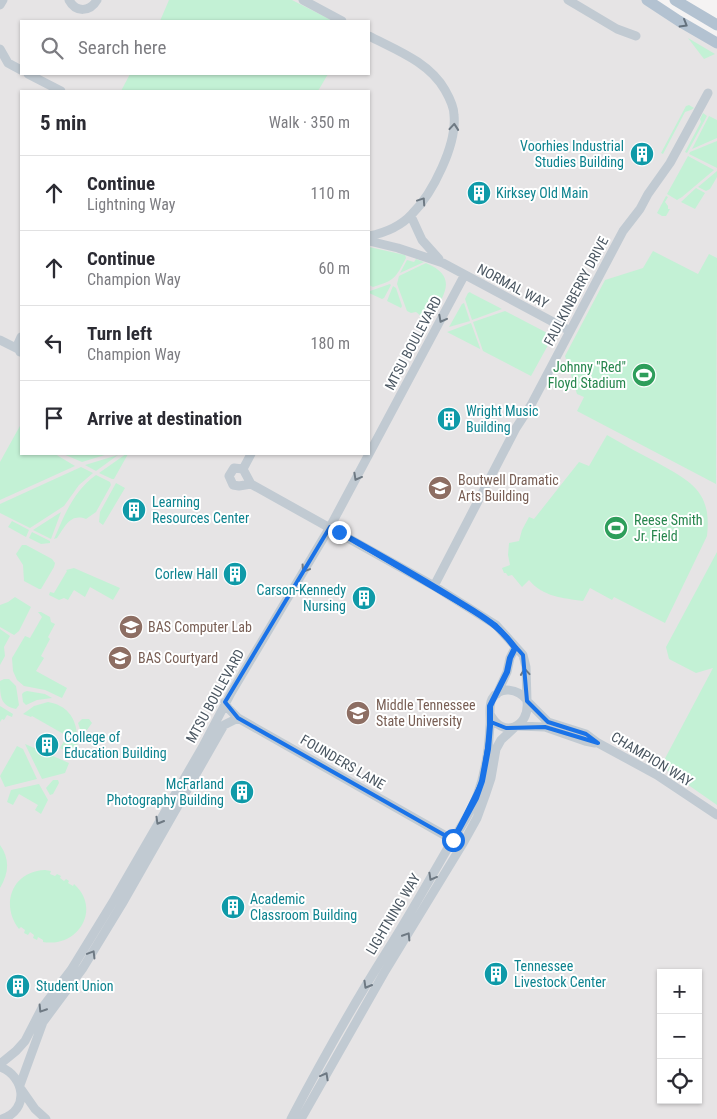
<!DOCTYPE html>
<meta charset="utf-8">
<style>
:root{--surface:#fff;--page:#f7f7f7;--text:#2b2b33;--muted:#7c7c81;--line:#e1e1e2}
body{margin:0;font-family:"Roboto Condensed",sans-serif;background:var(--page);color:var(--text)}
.controls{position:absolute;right:15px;bottom:15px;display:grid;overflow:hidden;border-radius:0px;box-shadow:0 1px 4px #0004}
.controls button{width:45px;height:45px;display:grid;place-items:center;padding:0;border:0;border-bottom:1px solid var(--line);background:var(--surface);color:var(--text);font:25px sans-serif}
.stop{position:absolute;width:15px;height:15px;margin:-11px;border:4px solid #1a73e8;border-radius:50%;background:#fff}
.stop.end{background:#1a73e8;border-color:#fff;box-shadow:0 1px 5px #0008}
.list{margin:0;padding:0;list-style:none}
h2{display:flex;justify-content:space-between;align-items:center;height:65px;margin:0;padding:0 20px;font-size:21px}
h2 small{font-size:16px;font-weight:400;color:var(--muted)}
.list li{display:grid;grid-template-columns:32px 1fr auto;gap:15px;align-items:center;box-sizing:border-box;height:75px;padding:0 20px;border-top:1px solid var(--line)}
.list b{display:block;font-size:19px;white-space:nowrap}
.list p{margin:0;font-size:16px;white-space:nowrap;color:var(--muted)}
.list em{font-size:16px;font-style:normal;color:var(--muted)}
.icon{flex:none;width:28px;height:28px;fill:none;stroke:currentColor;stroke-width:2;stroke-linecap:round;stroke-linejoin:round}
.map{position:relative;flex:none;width:717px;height:1119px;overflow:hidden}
.search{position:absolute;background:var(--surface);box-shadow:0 1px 4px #0004;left:20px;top:20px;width:350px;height:55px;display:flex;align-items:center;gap:12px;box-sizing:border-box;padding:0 18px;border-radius:0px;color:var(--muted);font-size:19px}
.panel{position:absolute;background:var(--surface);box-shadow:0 1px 4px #0004;left:20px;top:90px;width:350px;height:365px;border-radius:0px}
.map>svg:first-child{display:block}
.education{fill:#e6e4e5;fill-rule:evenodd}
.green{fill:#c3f1d5}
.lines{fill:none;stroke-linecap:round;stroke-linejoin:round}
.minor{stroke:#c1cad2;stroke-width:9}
.major{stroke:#b3c2d1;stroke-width:11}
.oneway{stroke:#64717d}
.oneway2{stroke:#6e7983}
.route{stroke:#1a73e8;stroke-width:6}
.marked{fill:none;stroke:#1a73e8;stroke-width:4;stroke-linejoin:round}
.labels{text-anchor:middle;stroke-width:4;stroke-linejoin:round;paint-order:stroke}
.culture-label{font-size:14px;fill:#0d838f;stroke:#fff;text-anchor:start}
.street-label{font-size:14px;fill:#4a5661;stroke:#fff}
.leisure-label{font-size:14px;fill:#27864d;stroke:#fff;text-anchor:end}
.education-label{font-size:14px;fill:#785e54;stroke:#fff;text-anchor:start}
</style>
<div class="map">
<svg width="717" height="1119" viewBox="0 0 717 1119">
<rect width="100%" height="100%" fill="#f5f3f3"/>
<!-- education -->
<path class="education" d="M0 0H643L717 43V1119H0ZM21 21H369V74H21ZM21 91H369V454H21ZM661 973H698V1100H661Z"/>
<!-- green -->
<path class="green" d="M169 0H292L333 21H160Z
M688 38 715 54 704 59Z
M130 74H328L318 91H121Z
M689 105 694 108 691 110 685 112 663 154 661 153 686 106Z
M703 113 707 116 687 153 685 152 701 122 700 119Z
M709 116 717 120V138L692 149Z
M717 141V168L689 154 690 152Z
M688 156 714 170 682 197 677 200 667 194Z
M717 171V177L710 189 706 191 698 187Z
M696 188 705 193 695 209 681 202Z
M666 196 668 197 665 202 668 206V209H670L666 216H662L657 213Z
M369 247 405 255 406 258C395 279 395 280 373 287L369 285Z
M653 251 698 274 709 254 717 258 716 484 577 411 584 397 577 394 565 356 605 280 643 268Z
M416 259 424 262 400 273 407 260 414 262Z
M426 263C459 277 444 295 431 318L425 314 421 316 416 312 411 313 407 311 397 284 399 276Z
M390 284 391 285 384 298 382 299 369 293 370 291Z
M393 286 396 288 402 306 401 308 387 301Z
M470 292 471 293 502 309 472 320 465 299 468 293Z
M464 303 470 321 449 327 462 304Z
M505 311 553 336 531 376 483 351 473 322Z
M471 323 480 348V349L447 332Z
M21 424V454H55L75 466 0 500V462Z
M607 435C624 445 641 454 658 463 692 482 712 492 707 536L665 623 614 597 612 600 590 588 583 601C563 598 543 597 529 580L522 587 512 575 508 576 506 573H504L502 568 510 565 508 555 509 543 519 541 522 530 529 517 534 519 579 462 589 466Z
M63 454H108L82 462Z
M126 454H128L114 479H112L99 473Z
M118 455 96 471 85 465Z
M81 467 93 473 79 485 64 506 30 528 0 513V504Z
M96 475 110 482 111 485 96 512 86 519C70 513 65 527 57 538L54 539C65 514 73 492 96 475Z
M116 483 125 488 103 525 99 522 100 512Z
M61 512 51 539 33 530Z
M12 521 29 530 26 537 8 527Z
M32 532 50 541V543L41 544 29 538Z
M22 545H26L52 559 55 563 54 567 41 589H39L24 581 23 565 16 554Z
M717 552V805L661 766 713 668 696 673 669 659 666 647Z
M74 568 120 588 113 600 90 587 85 597 74 590 68 600 64 598 59 600 49 595 50 592 54 593 67 571 66 570Z
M15 597 31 607 19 631 14 635 0 627V605L8 602Z
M38 612H41L50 617 51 622 55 624 48 637 50 639 41 656 44 658 36 671 67 688 62 698 45 690 24 686 17 680 13 671 12 658 25 636 30 638 42 617Z
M0 629 10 636 4 647 5 656 0 665Z
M4 679H9L16 686 19 705 16 709C0 706 0 695 0 681Z
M27 691 45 694 52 698 37 700 26 705 23 702 22 694 24 692Z
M48 702C66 705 76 717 77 735 78 742 78 749 74 755L60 748 67 736 32 716 31 717 23 714 34 706Z
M0 706 13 714 12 717 7 715 4 720 2 719 0 722Z
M82 719H89L92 723 84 734 81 732 78 723Z
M25 744 69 763 65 773 42 779Z
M17 746 23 749 37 779 5 787 0 776Z
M53 780H58L59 783 53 794 50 795 46 788Z
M39 784 48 800 41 814 35 810 38 805 19 794 13 805 7 802 11 790Z
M0 845C10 859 9 873 0 888Z
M45 870 51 871 50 874 55 876 57 874 61 876 60 878 64 881 66 879 69 881 68 883 73 886 74 884C102 909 78 948 43 942V940L38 937 37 940 33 938 34 935 30 932 28 935 24 933 25 930 21 927 19 929C0 905 12 871 45 870Z"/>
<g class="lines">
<!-- minor -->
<path class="minor" d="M69 0C76 13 90 12 97 0
M303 0 342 21
M568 0 617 29 636 36
M0 5 3 0
M369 36C396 50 429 62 445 90 449 97 454 106 454 115 457 144 433 193 412 214 401 226 384 233 369 236
M0 49 8 63 21 70
M28 74 61 91
M411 216 422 240 439 259
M369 241 398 248 443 263 570 331
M0 340 18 349
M20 352 17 346 21 337
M234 468 243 469 251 484 239 486 233 485 229 476Z
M243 469 251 454
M251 484 434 586 496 625 523 655 526 667 527 701 548 722 586 734 598 743 657 775 717 815
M434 586 516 428 531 405 623 231 640 209 648 194 670 163 708 93
M497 694 507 672 510 658 515 648
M225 702 228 708 238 718 453 840
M490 714C502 739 530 728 527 701
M518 726 545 727 585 741 595 743
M0 1064 16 1051 25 1041 42 1008 71 970 114 900 202 748 231 693 330 527 464 276
M0 1067C25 1076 30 1110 2 1119
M20 1085 43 1022 83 968 122 904 220 732 224 725 238 718
M21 1089 35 1109 46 1119
M291 1119C321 1062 353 1005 387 951 409 916 429 881 449 846 459 830 470 814 477 796 485 774 489 749 490 725 491 717 488 707 492 699 500 685 518 689 527 700
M301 1119 384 973 462 845 477 818 485 796 491 778 496 749 501 740 514 728"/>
<!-- major -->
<path class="major" d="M647 0 679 21 717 43
M675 0 717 25"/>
</g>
<!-- one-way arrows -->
<defs><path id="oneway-chevron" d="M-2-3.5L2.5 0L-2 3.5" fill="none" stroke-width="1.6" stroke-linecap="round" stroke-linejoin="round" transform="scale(1.25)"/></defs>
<use class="oneway" href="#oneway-chevron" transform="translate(684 24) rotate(30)"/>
<g class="oneway2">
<use href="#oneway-chevron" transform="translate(454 127) rotate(-85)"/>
<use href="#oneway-chevron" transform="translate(422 201) rotate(-56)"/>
<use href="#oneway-chevron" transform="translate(442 319) rotate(118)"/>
<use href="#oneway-chevron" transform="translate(357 477) rotate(119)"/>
<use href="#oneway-chevron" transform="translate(305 569) rotate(121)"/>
<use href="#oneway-chevron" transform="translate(525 672) rotate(-95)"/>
<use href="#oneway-chevron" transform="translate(159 821) rotate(120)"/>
<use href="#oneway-chevron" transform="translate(432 877) rotate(119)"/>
<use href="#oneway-chevron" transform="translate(407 936) rotate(-58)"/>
<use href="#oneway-chevron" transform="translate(92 954) rotate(-59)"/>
<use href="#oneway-chevron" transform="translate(367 985) rotate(120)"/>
<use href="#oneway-chevron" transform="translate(42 1009) rotate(122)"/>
<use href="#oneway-chevron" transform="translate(325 1076) rotate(-61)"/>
</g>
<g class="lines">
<!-- route -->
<path class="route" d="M339 532C378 554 418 576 456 600 480 615 498 624 515 648L510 658 507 672 490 706V725L488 749 482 781 476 798 453 840"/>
</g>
<!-- marked area -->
<path class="marked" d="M330 527 496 625 523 655 527 701 548 722 586 734 598 743 545 727 506 728 491 722 482 781 453 840 238 718 225 702Z"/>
<!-- icons -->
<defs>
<g id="building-disc" transform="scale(1.25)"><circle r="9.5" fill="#0f9aa8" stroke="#fff"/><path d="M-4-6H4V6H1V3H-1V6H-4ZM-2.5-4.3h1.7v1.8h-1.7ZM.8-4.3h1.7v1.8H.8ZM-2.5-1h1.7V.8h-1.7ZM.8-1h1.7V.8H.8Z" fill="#fff"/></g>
<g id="stadium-disc" transform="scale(1.25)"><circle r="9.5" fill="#2e9e5b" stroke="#fff"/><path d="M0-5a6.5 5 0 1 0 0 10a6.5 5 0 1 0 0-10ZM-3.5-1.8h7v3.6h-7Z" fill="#fff"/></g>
<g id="university-disc" transform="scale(1.25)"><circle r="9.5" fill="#8d6e63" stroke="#fff"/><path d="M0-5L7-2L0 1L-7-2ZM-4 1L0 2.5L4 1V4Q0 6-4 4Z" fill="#fff"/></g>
</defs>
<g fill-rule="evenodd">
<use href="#building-disc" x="642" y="154"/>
<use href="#building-disc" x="479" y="193"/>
<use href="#stadium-disc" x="644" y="375"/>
<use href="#building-disc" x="449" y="419"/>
<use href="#university-disc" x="440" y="488"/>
<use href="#building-disc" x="134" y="510"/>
<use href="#stadium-disc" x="616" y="528"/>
<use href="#building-disc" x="235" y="574"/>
<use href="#building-disc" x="364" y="598"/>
<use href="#university-disc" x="131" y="627"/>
<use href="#university-disc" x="120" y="658"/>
<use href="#university-disc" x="358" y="713"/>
<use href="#building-disc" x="47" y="745"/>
<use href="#building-disc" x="242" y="792"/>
<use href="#building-disc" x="233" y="907"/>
<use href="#building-disc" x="496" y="974"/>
<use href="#building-disc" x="18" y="986"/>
</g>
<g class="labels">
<!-- culture labels -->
<g class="culture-label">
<text x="624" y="151" text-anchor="end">Voorhies Industrial<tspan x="624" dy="16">Studies Building</tspan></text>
<text x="496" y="198">Kirksey Old Main</text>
<text x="466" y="416">Wright Music<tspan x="466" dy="16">Building</tspan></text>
<text x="152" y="507">Learning<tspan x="152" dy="16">Resources Center</tspan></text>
<text x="218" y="579" text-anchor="end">Corlew Hall</text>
<text x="346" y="595" text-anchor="end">Carson-Kennedy<tspan x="346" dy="16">Nursing</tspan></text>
<text x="64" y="742">College of<tspan x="64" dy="16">Education Building</tspan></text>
<text x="224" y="789" text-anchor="end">McFarland<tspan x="224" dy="16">Photography Building</tspan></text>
<text x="250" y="904">Academic<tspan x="250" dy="16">Classroom Building</tspan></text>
<text x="514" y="971">Tennessee<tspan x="514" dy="16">Livestock Center</tspan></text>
<text x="36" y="991">Student Union</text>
</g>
<!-- street labels -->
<g class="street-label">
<text transform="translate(513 286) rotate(28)" y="5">NORMAL WAY</text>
<text transform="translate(576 291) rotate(-62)" y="5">FAULKINBERRY DRIVE</text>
<text transform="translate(413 343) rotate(-62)" y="5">MTSU BOULEVARD</text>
<text transform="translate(215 696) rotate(-61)" y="5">MTSU BOULEVARD</text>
<text transform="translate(652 759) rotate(31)" y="5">CHAMPION WAY</text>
<text transform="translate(343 762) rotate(30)" y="5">FOUNDERS LANE</text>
<text transform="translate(393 914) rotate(-59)" y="5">LIGHTNING WAY</text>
</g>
<!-- leisure labels -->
<g class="leisure-label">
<text x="626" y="372">Johnny "Red"<tspan x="626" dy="16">Floyd Stadium</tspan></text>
<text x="634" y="525" text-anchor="start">Reese Smith<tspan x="634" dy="16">Jr. Field</tspan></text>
</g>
<!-- education labels -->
<g class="education-label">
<text x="458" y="485">Boutwell Dramatic<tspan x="458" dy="16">Arts Building</tspan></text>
<text x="148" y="632">BAS Computer Lab</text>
<text x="138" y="663">BAS Courtyard</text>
<text x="376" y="710">Middle Tennessee<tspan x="376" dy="16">State University</tspan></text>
</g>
</g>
</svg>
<div class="controls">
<button>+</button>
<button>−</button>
<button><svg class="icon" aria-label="locate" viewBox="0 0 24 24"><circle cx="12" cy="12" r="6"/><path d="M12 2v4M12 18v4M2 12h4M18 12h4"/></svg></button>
</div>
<div class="stop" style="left:453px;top:840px"></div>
<div class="stop end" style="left:339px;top:532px"></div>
<div class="search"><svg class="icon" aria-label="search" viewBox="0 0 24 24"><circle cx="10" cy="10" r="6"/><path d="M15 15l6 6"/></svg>Search here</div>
<section class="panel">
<h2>5 min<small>Walk · 350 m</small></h2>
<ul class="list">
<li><svg class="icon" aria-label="ahead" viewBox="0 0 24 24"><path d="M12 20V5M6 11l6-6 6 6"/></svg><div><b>Continue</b><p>Lightning Way</p></div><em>110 m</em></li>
<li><svg class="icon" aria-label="ahead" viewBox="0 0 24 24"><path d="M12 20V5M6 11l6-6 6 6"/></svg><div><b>Continue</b><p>Champion Way</p></div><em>60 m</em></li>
<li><svg class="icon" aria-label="left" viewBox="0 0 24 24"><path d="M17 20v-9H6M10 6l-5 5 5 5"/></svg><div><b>Turn left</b><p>Champion Way</p></div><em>180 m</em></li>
<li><svg class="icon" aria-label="arrive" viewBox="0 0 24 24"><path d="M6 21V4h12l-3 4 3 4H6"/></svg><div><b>Arrive at destination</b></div></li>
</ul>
</section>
</div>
